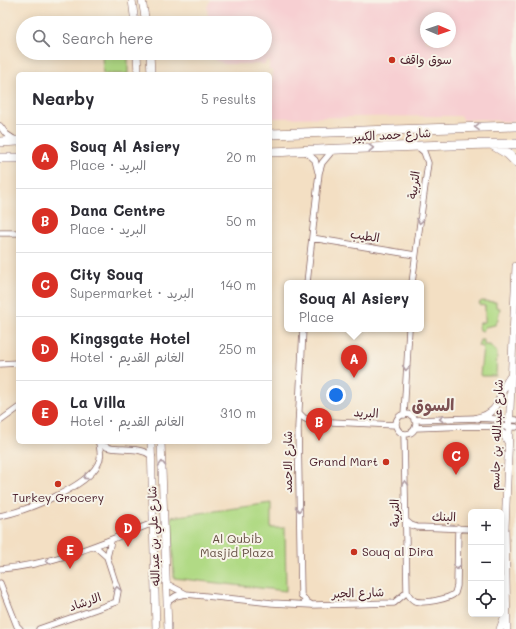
<!DOCTYPE html>
<meta charset="utf-8">
<style>
:root{--surface:#fff;--page:#f2f2f3;--text:#2b2b33;--muted:#7c7c81;--line:#e1e1e2;--accent:#d93025}
body{margin:0;font-family:Mali,"Playpen Sans Arabic",sans-serif;background:var(--page);color:var(--text)}
.controls{position:absolute;right:12px;bottom:12px;display:grid;overflow:hidden;border-radius:6px;box-shadow:0 2px 10px #0003}
.controls button{width:36px;height:36px;display:grid;place-items:center;padding:0;border:0;border-bottom:1px solid var(--line);background:var(--surface);color:var(--text);font:20px sans-serif}
.compass{position:absolute;left:420px;top:12px;width:36px;height:36px;border-radius:50%;background:var(--surface);box-shadow:0 2px 10px #0003;rotate:92deg}
.you{position:absolute;left:336px;top:395px;width:14px;height:14px;margin:-10px;border:3px solid #fff;border-radius:50%;background:#1a73e8;box-shadow:0 0 0 6px #1a73e833}
.badge{display:grid;place-items:center;width:26px;height:26px;border-radius:50%;background:var(--accent);color:#fff;font-size:13px;font-weight:700}
.pin{position:absolute;translate:-50% -33px;filter:drop-shadow(0 1px 2px #0008)}
.pin::after{content:'';position:absolute;top:21px;width:14px;height:12px;background:inherit;clip-path:polygon(0 0,100% 0,50% 100%)}
.popup{position:absolute;left:284px;top:280px;width:140px;height:52px;box-sizing:border-box;display:grid;place-content:center;border-radius:6px;background:var(--surface);filter:drop-shadow(0 1px 3px #0005);font-size:13px;white-space:nowrap;color:var(--muted)}
.popup b{font-size:15px;color:var(--text)}
.popup::after{content:'';position:absolute;left:50%;top:100%;margin-left:-8px;border:8px solid transparent;border-top-color:var(--surface)}
.list{margin:0;padding:0;list-style:none}
h2{display:flex;justify-content:space-between;align-items:center;height:52px;margin:0;padding:0 16px;font-size:17px}
h2 small{font-size:13px;font-weight:400;color:var(--muted)}
.list li{display:grid;grid-template-columns:26px 1fr auto;gap:12px;align-items:center;box-sizing:border-box;height:64px;padding:0 16px;border-top:1px solid var(--line)}
.list b{display:block;font-size:15px;white-space:nowrap}
.list p{margin:0;font-size:13px;white-space:nowrap;color:var(--muted)}
.list em{font-size:13px;font-style:normal;color:var(--muted)}
.icon{flex:none;width:22px;height:22px;fill:none;stroke:currentColor;stroke-width:2;stroke-linecap:round;stroke-linejoin:round}
.map{position:relative;flex:none;width:516px;height:629px;overflow:hidden}
.search{position:absolute;background:var(--surface);box-shadow:0 2px 10px #0003;left:16px;top:16px;width:256px;height:44px;display:flex;align-items:center;gap:10px;box-sizing:border-box;padding:0 14px;border-radius:22px;color:var(--muted);font-size:15px}
.panel{position:absolute;background:var(--surface);box-shadow:0 2px 10px #0003;left:16px;top:72px;width:256px;height:372px;border-radius:6px}
.map>svg:first-child{display:block}
.built{fill:#f7cfd2;fill-rule:evenodd}
.green{fill:#b1da85;stroke:#7e7c58}
.lines{fill:none;stroke-linecap:round;stroke-linejoin:round}
.minor-casing{stroke:#856260;stroke-width:7}
.tertiary-casing{stroke:#856260;stroke-width:8}
.primary-casing{stroke:#856260;stroke-width:10}
.minor{stroke:#fff;stroke-width:5.5}
.tertiary{stroke:#fff;stroke-width:7}
.primary{stroke:#fff;stroke-width:9}
.oneway{stroke:#ae9aa0}
.poi-dot{fill:#c8321e;stroke:#f7f3e8;stroke-width:1.5}
.labels{text-anchor:middle;stroke-width:4;stroke-linejoin:round;paint-order:stroke}
.poi-label{font-size:12px;fill:#4a1f2b;stroke:#f7f3e8;text-anchor:start}
.street-label{font-size:12px;fill:#4a1f2b;stroke:#f7f3e8}
.park-label{font-size:12px;fill:#644e42;stroke:#f7f3e8}
.district-label{font-size:16px;font-weight:bold;fill:#7d5153;stroke:#f7f3e8}
</style>
<div class="map">
<svg width="516" height="629" viewBox="0 0 516 629">
<rect width="100%" height="100%" fill="#f7f3e8"/>
<filter id="ink" filterUnits="userSpaceOnUse"><feTurbulence type="fractalNoise" baseFrequency=".025" numOctaves="2"/><feDisplacementMap in="SourceGraphic" scale="8" xChannelSelector="R" yChannelSelector="G"/><feConvolveMatrix kernelMatrix="1 2 1 2 8 2 1 2 1" color-interpolation-filters="sRGB"/></filter>
<filter id="wash" filterUnits="userSpaceOnUse"><feTurbulence type="fractalNoise" baseFrequency=".012" numOctaves="4" result="noise"/><feDisplacementMap in="SourceGraphic" scale="16" xChannelSelector="R" yChannelSelector="G"/><feGaussianBlur stdDeviation="0.9" result="paint"/><feColorMatrix in="noise" values="0 0 0 0 0 0 0 0 0 0 0 0 0 0 0 0 0 1.4 0 .05"/><feComposite in="paint" operator="in"/></filter>
<g filter="url(#wash)">
<rect width="100%" height="100%" fill="#f3dfc3"/>
<!-- built -->
<path class="built" d="M210 0H516V119L510 122 481 119 463 120V118L460 116H438L273 118 272 70H269V61L266 60 265 64H224L214 59 213 53H265V23H209L207 8ZM426 18H450V42H426Z"/>
<!-- green -->
<path class="green" d="M102 53H128V74H103Z
M482 301 496 302V307L500 308 498 319 495 325 485 327 483 331 480 330 478 327 480 323 485 322V306L480 305 479 303Z
M480 340H484V345H490L497 353 496 376H481L480 375 483 347 478 346Z
M271 503V528H285L286 591 174 578 171 517Z"/>
</g>
<g filter="url(#ink)">
<g class="lines">
<!-- minor casing -->
<g class="minor-casing">
<path id="minor" d="M0 126 6 134 15 140
M305 151 315 160 318 172
M0 233H18
M312 238 415 255
M307 283 319 173 322 163 332 151
M412 283 428 163 424 152 417 146
M303 329 298 428 301 595 307 602 312 605
M0 364 18 363
M299 413 304 418 310 421 396 425
M396 424a10 10 0 1 1 20 0a10 10 0 1 1-20 0Z
M404 415 409 329
M414 420 477 418 516 420
M0 421 18 408
M415 428 471 426 516 427
M404 434 407 592
M98 442C112 455 134 443 152 456
M0 516C25 511 86 488 98 464 102 457 100 451 99 443
M406 521 411 525 417 527 471 529
M96 547 107 557
M0 569C56 564 102 543 153 523
M0 583 17 626 20 629
M167 584 186 594 272 603 312 605 394 603 407 592
M407 592C409 596 411 599 415 601 423 604 450 599 455 593L457 586 458 528
M167 602 176 596 186 594
M39 629 116 602 118 591 107 557 111 541"/>
</g>
<!-- tertiary casing -->
<g class="tertiary-casing">
<path id="tertiary" d="M132 0 135 23
M142 0 146 23
M137 53 138 74
M150 53 151 74
M477 418C503 412 496 396 510 377
M495 427 504 435 508 442
M151 442 156 629
M161 442 168 629
M500 629 504 618
M507 629 505 529 516 266"/>
</g>
<!-- primary casing -->
<g class="primary-casing">
<path id="primary" d="M270 134 516 126
M0 142 18 141
M491 144 508 154 516 162
M270 152C352 149 434 144 516 144
M0 158H18"/>
</g>
<!-- minor -->
<use href="#minor" class="minor"/>
<!-- tertiary -->
<use href="#tertiary" class="tertiary"/>
<!-- primary -->
<use href="#primary" class="primary"/>
</g>
<!-- one-way arrows -->
<defs><path id="oneway-chevron" d="M-2-3.5L2.5 0L-2 3.5" fill="none" stroke-width="1.6" stroke-linecap="round" stroke-linejoin="round"/></defs>
<g class="oneway">
<use href="#oneway-chevron" transform="translate(477 127) rotate(179)"/>
<use href="#oneway-chevron" transform="translate(371 148) rotate(-3)"/>
<use href="#oneway-chevron" transform="translate(420 221) rotate(99)"/>
<use href="#oneway-chevron" transform="translate(406 368) rotate(95)"/>
<use href="#oneway-chevron" transform="translate(442 419) rotate(179)"/>
<use href="#oneway-chevron" transform="translate(162 464) rotate(-92)"/>
<use href="#oneway-chevron" transform="translate(86 477) rotate(144)"/>
<use href="#oneway-chevron" transform="translate(405 483) rotate(-91)"/>
<use href="#oneway-chevron" transform="translate(299 509) rotate(89)"/>
<use href="#oneway-chevron" transform="translate(48 561) rotate(168)"/>
<use href="#oneway-chevron" transform="translate(457 567) rotate(91)"/>
<use href="#oneway-chevron" transform="translate(117 589) rotate(-102)"/>
</g>
</g>
<!-- markers -->
<g class="poi-dot">
<circle cx="392" cy="60" r="4"/>
<circle cx="386" cy="462" r="4"/>
<circle cx="58" cy="484" r="4"/>
<circle cx="354" cy="552" r="4"/>
</g>
<g class="labels">
<!-- poi labels -->
<g class="poi-label">
<text x="400" y="64">سوق واقف</text>
<text x="378" y="466" text-anchor="end">Grand Mart</text>
<text x="58" y="502" text-anchor="middle">Turkey Grocery</text>
<text x="362" y="556">Souq al Dira</text>
</g>
<!-- street labels -->
<g class="street-label">
<text transform="translate(392 135) rotate(-3)" y="4">شارع حمد الكبير</text>
<text transform="translate(414 185) rotate(-82)" y="4">التربية</text>
<text transform="translate(365 236) rotate(9)" y="4">الطيب</text>
<text transform="translate(366 413) rotate(3)" y="4">البريد</text>
<text transform="translate(497 435) rotate(-88)" y="4">شارع عبدالله بن جاسم</text>
<text transform="translate(288 462) rotate(-90)" y="4">شارع الاحمد</text>
<text transform="translate(395 513) rotate(-91)" y="4">التربية</text>
<text transform="translate(444 517) rotate(1)" y="4">البنك</text>
<text transform="translate(154 536) rotate(-92)" y="4">شارع علي بن عبدالله</text>
<text transform="translate(358 593) rotate(-2)" y="4">شارع الجبر</text>
<text transform="translate(85 602) rotate(-19)" y="4">الارشاد</text>
</g>
<!-- park labels -->
<g class="park-label">
<text x="237" y="543">Al Qubib<tspan x="237" dy="14">Masjid Plaza</tspan></text>
</g>
<!-- district labels -->
<g class="district-label">
<text x="433" y="411">السوق</text>
</g>
</g>
</svg>
<div class="controls">
<button>+</button>
<button>−</button>
<button><svg class="icon" aria-label="locate" viewBox="0 0 24 24"><circle cx="12" cy="12" r="6"/><path d="M12 2v4M12 18v4M2 12h4M18 12h4"/></svg></button>
</div>
<svg class="compass" viewBox="-18 -18 36 36"><path d="M0-13l5 13h-10z" fill="#e53935"/><path d="M0 13l5-13h-10z" fill="#7c7c81"/></svg>
<div class="you"></div>
<div class="pin badge" style="left:354px;top:378px">A</div>
<div class="popup"><b>Souq Al Asiery</b>Place</div>
<div class="pin badge" style="left:319px;top:441px">B</div>
<div class="pin badge" style="left:456px;top:475px">C</div>
<div class="pin badge" style="left:128px;top:547px">D</div>
<div class="pin badge" style="left:70px;top:569px">E</div>
<div class="search"><svg class="icon" aria-label="search" viewBox="0 0 24 24"><circle cx="10" cy="10" r="6"/><path d="M15 15l6 6"/></svg>Search here</div>
<section class="panel">
<h2>Nearby<small>5 results</small></h2>
<ul class="list">
<li><span class="badge">A</span><div><b>Souq Al Asiery</b><p>Place · البريد</p></div><em>20 m</em></li>
<li><span class="badge">B</span><div><b>Dana Centre</b><p>Place · البريد</p></div><em>50 m</em></li>
<li><span class="badge">C</span><div><b>City Souq</b><p>Supermarket · البريد</p></div><em>140 m</em></li>
<li><span class="badge">D</span><div><b>Kingsgate Hotel</b><p>Hotel · الغانم القديم</p></div><em>250 m</em></li>
<li><span class="badge">E</span><div><b>La Villa</b><p>Hotel · الغانم القديم</p></div><em>310 m</em></li>
</ul>
</section>
</div>
